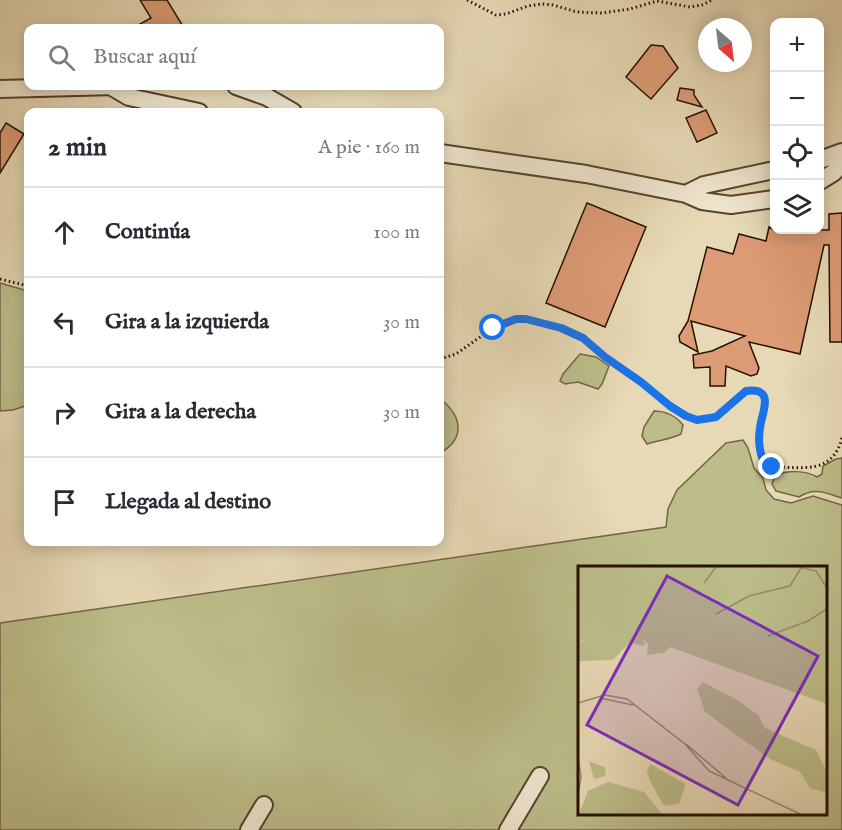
<!DOCTYPE html>
<html lang="es">
<meta charset="utf-8">
<style>
:root{--surface:#fff;--page:#f2f2f3;--text:#2b2b33;--muted:#7c7c81;--line:#e1e1e2}
body{margin:0;font-family:"IM FELL English",serif;background:var(--page);color:var(--text)}
.controls{position:absolute;right:18px;top:18px;display:grid;overflow:hidden;border-radius:12px;box-shadow:0 3px 15px #0003}
.controls button{width:54px;height:54px;display:grid;place-items:center;padding:0;border:0;border-bottom:2px solid var(--line);background:var(--surface);color:var(--text);font:30px sans-serif}
.compass{position:absolute;left:698px;top:18px;width:54px;height:54px;border-radius:50%;background:var(--surface);box-shadow:0 3px 15px #0003;rotate:152deg}
.stop{position:absolute;width:18px;height:18px;margin:-14px;border:4px solid #1a73e8;border-radius:50%;background:#fff}
.stop.end{background:#1a73e8;border-color:#fff;box-shadow:0 2px 6px #0008}
.list{margin:0;padding:0;list-style:none}
h2{display:flex;justify-content:space-between;align-items:center;height:78px;margin:0;padding:0 24px;font-size:26px}
h2 small{font-size:20px;font-weight:400;color:var(--muted)}
.list li{display:grid;grid-template-columns:39px 1fr auto;gap:18px;align-items:center;box-sizing:border-box;height:90px;padding:0 24px;border-top:2px solid var(--line)}
.list b{display:block;font-size:22px;white-space:nowrap}
.list em{font-size:20px;font-style:normal;color:var(--muted)}
.icon{flex:none;width:33px;height:33px;fill:none;stroke:currentColor;stroke-width:2;stroke-linecap:round;stroke-linejoin:round}
.map{position:relative;flex:none;width:842px;height:830px;overflow:hidden}
.search{position:absolute;background:var(--surface);box-shadow:0 3px 15px #0003;left:24px;top:24px;width:420px;height:66px;display:flex;align-items:center;gap:15px;box-sizing:border-box;padding:0 21px;border-radius:12px;color:var(--muted);font-size:22px}
.panel{position:absolute;background:var(--surface);box-shadow:0 3px 15px #0003;left:24px;top:108px;width:420px;height:438px;border-radius:12px}
.map>svg:first-child{display:block}
.green{fill:#bcbd89;stroke:#726745;stroke-width:1.5;fill-rule:evenodd}
.building{fill:#dc9b74;stroke:#271101;stroke-width:1.5}
.lines{fill:none;stroke-linecap:round;stroke-linejoin:round}
.minor-casing{stroke:#57432e;stroke-width:20}
.path{stroke:#271101;stroke-width:3;stroke-dasharray:1.5 3;stroke-linecap:butt}
.minor{stroke:#efe6cf;stroke-width:16}
.route{stroke:#1a73e8;stroke-width:8}
.inset-road{fill:none;stroke:#9a896d;stroke-width:1.5}
.view{fill:#7b2cbf;fill-opacity:0.15;stroke:#7b2cbf;stroke-width:3}
.inset-edge{fill:none;stroke:#271101;stroke-width:3}
</style>
<div class="map">
<svg width="842" height="830" viewBox="0 0 842 830">
<rect width="100%" height="100%" fill="#e7d9b5"/>
<filter id="stains"><feTurbulence type="fractalNoise" baseFrequency=".00333" numOctaves="4"/><feColorMatrix values="0 0 0 0 .2 0 0 0 0 .09 0 0 0 0 .02 0 0 0 .5 -.17"/></filter>
<radialGradient id="worn" r=".72"><stop offset=".6" stop-color="#630" stop-opacity="0"/><stop offset="1" stop-color="#630" stop-opacity=".3"/></radialGradient>
<!-- green -->
<path class="green" d="M0 283 28 291V405L13 410 0 411Z
M580 354 596 357 609 366 602 384 598 389 578 382 565 384 560 381 563 374Z
M440 399C462 415 466 439 440 453Z
M654 411C665 411 676 416 683 425L681 434C672 439 659 440 647 444L642 436 644 427Z
M743 440 748 448 754 468 763 478 766 490 774 499 791 503 813 496 842 505V830H0V623L666 527 668 509 677 490 726 443ZM580 568H826V814H580Z
M842 458V498C825 493 815 487 799 497L776 491 772 484 775 476C787 470 806 470 817 477L822 474 823 466 836 459Z"/>
<!-- building -->
<path class="building" d="M140 0H167L184 28H133L151 18Z
M651 45 663 46 678 68 651 99 626 77Z
M680 88 694 90V95L702 107 677 100Z
M706 110 717 133 697 142 686 118Z
M6 123 24 134 0 173V133Z
M587 203 646 227 605 327 546 303Z
M842 213V342H830L829 245H824L800 354 749 342 759 368 757 374 751 376 726 366 725 386H710V367L694 368 693 355 712 351 745 336 691 321 698 352 680 342 679 336 688 321 707 247 733 254 739 234 766 241 769 227 774 230H829V214Z"/>
<g class="lines">
<!-- minor casing -->
<g class="minor-casing">
<path id="minor" d="M236 86 267 97 293 112
M112 87 129 97 199 112
M0 89 116 86
M440 153 586 174 686 194 702 201 731 205 774 199
M820 160 842 152
M820 181 833 173 842 164
M686 194 704 185 774 170
M249 830 264 805
M508 830 540 776"/>
</g>
<!-- path -->
<path class="path" d="M467 0 496 15 506 14 528 6 542 4 553 5 577 12 602 13 630 9 657 1 690 7 702 5 712 0
M0 279 28 286
M440 359 456 354 493 328 516 319H526L561 328 583 338 605 357 641 382 670 406 686 416 697 420 716 417 746 391C755 390 762 392 765 401 764 422 753 445 766 465L772 467C803 467 832 475 842 438"/>
<!-- minor -->
<use href="#minor" class="minor"/>
</g>
<g class="lines">
<!-- route -->
<path class="route" d="M493 328 516 319H526L561 328 583 338 605 357 641 382 670 406 686 416 697 420 716 417 746 391C777 387 761 414 760 428 758 440 759 455 766 465L772 467"/>
</g>
<!-- overview -->
<g transform="translate(578 566)">
<rect width="249" height="249" fill="#e7d9b5"/>
<path d="M0 1H249V138L92 81 86 87 69 89 70 78 65 73 67 80 51 77 35 94 0 95V77L11 72 0 76ZM125 116 161 135 180 149 187 162 238 184 249 206V227L232 222 222 206 192 193 127 146 119 123ZM11 195 28 202 27 210 16 213ZM72 198 108 218 101 238 86 240 72 215 69 205ZM30 216 66 226 84 248H1L10 225Z" fill="#bcbd89"/>
<path class="inset-road" d="M220 1 238 5 249 22M126 17 138 1M138 48 171 30 212 20 223 2M190 70 230 55 249 43M22 132 55 139M0 137 27 129 49 133 107 178 131 205 222 248M108 178 149 213M0 191 3 211 0 229"/>
<path class="view" d="M89 10 240 90 160 239 9 159Z"/>
<rect width="249" height="249" class="inset-edge"/>
</g>
<rect width="100%" height="100%" filter="url(#stains)"/>
<rect width="100%" height="100%" fill="url(#worn)"/>
</svg>
<div class="controls">
<button>+</button>
<button>−</button>
<button><svg class="icon" aria-label="locate" viewBox="0 0 24 24"><circle cx="12" cy="12" r="6"/><path d="M12 2v4M12 18v4M2 12h4M18 12h4"/></svg></button>
<button><svg class="icon" aria-label="layers" viewBox="0 0 24 24"><path d="M12 4l9 5-9 5-9-5zM3 14l9 5 9-5"/></svg></button>
</div>
<svg class="compass" viewBox="-18 -18 36 36"><path d="M0-13l5 13h-10z" fill="#e53935"/><path d="M0 13l5-13h-10z" fill="#7c7c81"/></svg>
<div class="stop" style="left:493px;top:328px"></div>
<div class="stop end" style="left:772px;top:467px"></div>
<div class="search"><svg class="icon" aria-label="search" viewBox="0 0 24 24"><circle cx="10" cy="10" r="6"/><path d="M15 15l6 6"/></svg>Buscar aquí</div>
<section class="panel">
<h2>2 min<small>A pie · 160 m</small></h2>
<ul class="list">
<li><svg class="icon" aria-label="ahead" viewBox="0 0 24 24"><path d="M12 20V5M6 11l6-6 6 6"/></svg><div><b>Continúa</b></div><em>100 m</em></li>
<li><svg class="icon" aria-label="left" viewBox="0 0 24 24"><path d="M17 20v-9H6M10 6l-5 5 5 5"/></svg><div><b>Gira a la izquierda</b></div><em>30 m</em></li>
<li><svg class="icon" aria-label="right" viewBox="0 0 24 24"><path d="M7 20v-9h11M14 6l5 5-5 5"/></svg><div><b>Gira a la derecha</b></div><em>30 m</em></li>
<li><svg class="icon" aria-label="arrive" viewBox="0 0 24 24"><path d="M6 21V4h12l-3 4 3 4H6"/></svg><div><b>Llegada al destino</b></div></li>
</ul>
</section>
</div>
